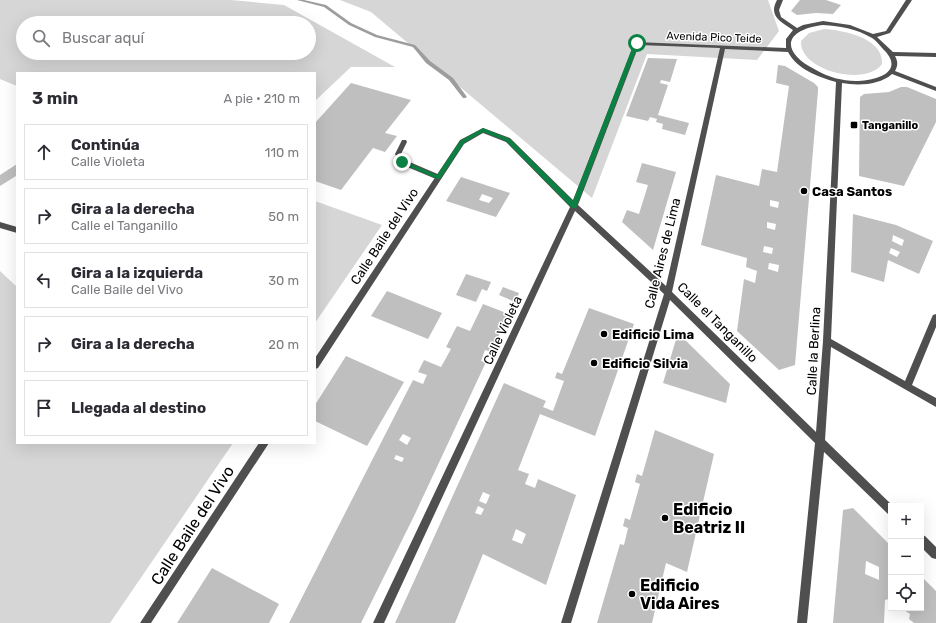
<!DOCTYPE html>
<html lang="es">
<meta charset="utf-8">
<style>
:root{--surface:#fff;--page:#f2f2f3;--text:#2b2b33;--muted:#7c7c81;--line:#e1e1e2}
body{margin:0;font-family:Rubik,sans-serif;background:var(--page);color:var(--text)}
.controls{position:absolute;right:12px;bottom:12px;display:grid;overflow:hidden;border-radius:0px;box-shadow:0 4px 16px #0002}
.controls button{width:36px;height:36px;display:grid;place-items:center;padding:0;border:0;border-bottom:1px solid var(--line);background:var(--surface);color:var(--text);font:20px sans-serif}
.stop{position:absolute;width:12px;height:12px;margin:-9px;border:3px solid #0b8043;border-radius:50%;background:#fff}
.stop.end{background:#0b8043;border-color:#fff;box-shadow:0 1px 4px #0008}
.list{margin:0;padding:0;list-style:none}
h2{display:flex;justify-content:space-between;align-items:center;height:52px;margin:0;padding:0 16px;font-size:17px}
h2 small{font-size:13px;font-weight:400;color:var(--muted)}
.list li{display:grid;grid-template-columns:26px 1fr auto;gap:12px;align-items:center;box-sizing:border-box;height:56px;margin:0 8px 8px;padding:0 8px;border:1px solid var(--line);border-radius:0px}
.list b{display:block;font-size:15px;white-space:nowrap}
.list p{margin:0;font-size:13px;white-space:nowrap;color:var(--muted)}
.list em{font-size:13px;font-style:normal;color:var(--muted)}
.icon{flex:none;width:22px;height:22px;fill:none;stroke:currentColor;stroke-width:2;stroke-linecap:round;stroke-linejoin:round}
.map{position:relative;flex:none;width:936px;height:623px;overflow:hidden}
.search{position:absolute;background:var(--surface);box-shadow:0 4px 16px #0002;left:16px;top:16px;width:300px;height:44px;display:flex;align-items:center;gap:10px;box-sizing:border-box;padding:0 14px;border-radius:22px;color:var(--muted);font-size:15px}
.panel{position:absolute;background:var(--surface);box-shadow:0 4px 16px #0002;left:16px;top:72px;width:300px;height:372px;border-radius:0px}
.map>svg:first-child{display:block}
.green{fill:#d6d6d6;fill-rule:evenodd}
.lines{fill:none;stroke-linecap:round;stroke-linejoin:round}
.stream{fill:#9d9d9d;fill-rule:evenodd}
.building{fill:#bfbfbf;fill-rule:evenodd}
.lane{fill:#4f4f4f;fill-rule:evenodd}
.street{fill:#4f4f4f;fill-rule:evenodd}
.route{fill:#0b8043}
.poi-dot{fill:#000;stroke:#fff;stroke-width:1.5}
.labels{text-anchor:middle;stroke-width:3;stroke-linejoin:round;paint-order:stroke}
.far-street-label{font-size:11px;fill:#000;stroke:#fff}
.far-poi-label{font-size:11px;font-weight:bold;fill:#000;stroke:#fff;text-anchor:start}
.poi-label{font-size:13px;font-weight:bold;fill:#000;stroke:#fff;text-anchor:start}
.street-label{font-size:13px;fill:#000;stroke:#fff}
.near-poi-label{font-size:16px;font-weight:bold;fill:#000;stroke:#fff;text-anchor:start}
.near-street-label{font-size:16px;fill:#000;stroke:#fff}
</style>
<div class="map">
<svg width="936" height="623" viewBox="0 0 936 623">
<rect width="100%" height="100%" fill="#fff"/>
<!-- green -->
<path class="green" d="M0 0H231L284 5 395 67H351L315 101V73H17V86L0 79ZM23 23H309V53H23Z
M340 0H768L779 31 757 60 647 54 592 198 371 12Z
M824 29C843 30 884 38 882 64 866 87 799 71 801 41L809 33Z
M315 201 382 225 315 323Z
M0 271 17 287V443H233L110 623H0Z"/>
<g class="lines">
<!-- stream -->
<path class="stream" d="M297 0H304L326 5 351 23 377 35 415 45 430 61 453 78 467 97 465 98H463L449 80 426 63 413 47 375 37 349 25 324 7Z"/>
</g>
<!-- building -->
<path class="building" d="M800 0H826L841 5 833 14 816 13 797 15 791 11Z
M648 58 677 59 670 82 661 80 660 83 668 85 658 115 689 123 685 135 662 129 663 124 656 122 657 119 650 117 648 121 626 116Z
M778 65 785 66 814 83 818 87V91L795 365 779 370 737 331 744 279 755 283 757 271 746 267 747 258 701 245 716 175 759 186 762 169 777 172 789 86 776 83ZM770 200 779 202 778 208 770 206ZM767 222 776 224 775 230 767 228ZM764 246 773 248 772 254 763 252ZM769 263 779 265 778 272 768 269Z
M351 83 411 100 385 133 397 136 385 152 373 148 341 190 315 181V123Z
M901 87H907L936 99V122L904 186 859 176 860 97 864 94 889 92Z
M642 163 676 172 653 250 622 222 627 210 639 214 648 185 636 182Z
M17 164V177L16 176 0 186V175Z
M461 177 510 193 496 217 446 201ZM482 194 493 198 489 203 479 200Z
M853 214 896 225 933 241 919 274 888 260 884 282 851 272ZM893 235 904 240 902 246 892 241ZM891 248 900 252 897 257 889 253Z
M466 274 491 282 487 291 482 289 476 302 456 295Z
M503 287 519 293 515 302 499 295Z
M387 291 442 313 428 339 371 316Z
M483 304 509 314 491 352 485 350 481 361 486 362 415 514 361 623H289L413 380 423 384 427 375 418 372 424 360 441 367 451 349 446 347 457 326 470 331ZM403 434 411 438 407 445 399 440ZM396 455 404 458 402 462 394 459Z
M589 308 634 324 595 436 540 414 518 470 529 474 525 484 535 488 538 479 576 495 546 585 483 554 455 623H395L504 383 546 401 543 407 553 411 564 381 555 378 557 372 562 374ZM483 492 490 495 486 504 479 501ZM478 506 484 509 481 515 475 513ZM516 529 526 534 522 544 512 540Z
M677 336H681L730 384 726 403 663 383Z
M346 356 404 382 367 446 315 421V405Z
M655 430 714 454 687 572 666 563 652 623H597L620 544 624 545 628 528 623 526 625 518 630 520 640 484 635 482 637 474 642 476Z
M853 508 891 546V600L889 599 885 600 884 623H833L843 510ZM866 561 879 567V580L865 574Z
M212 568 279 604 269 623H177Z
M921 576 936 591V623H914L909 619 910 614 901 608H921Z"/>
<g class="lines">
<!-- lane -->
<path class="lane" d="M402 140H406L407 142 401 154 405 160 440 175V179H436L400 164 395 154Z
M0 222 17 227V233L0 228Z"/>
<!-- street -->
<path class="street" d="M777 0H783L779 10 781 17 797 28 803 25 823 21 850 25 873 34 886 31 906 0H912L890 33 877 37 893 52 936 53V57L895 56C898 62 898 65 895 71L936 87V91L892 74C880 85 858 86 842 83L831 339 905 381 932 317 933 315 936 314V327L912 385 936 398V407L831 347 825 440 893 506H891V516L888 514 824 452 807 623H797L815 443 670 300 571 623H561L664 294 575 211 384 623H373L570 207 506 142 483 133 464 144 318 368 315 369V358L460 140 483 128 510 138 573 200 635 42 786 48V39L793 30C781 22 768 16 777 0ZM823 25C841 26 857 29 872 38 877 41 881 47 885 51 905 73 874 81 856 81 842 81 828 77 816 70 781 53 782 30 823 25ZM639 45 720 48 666 286 578 205ZM725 49 788 52C797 69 818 77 836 82L823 341 816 432 672 292Z
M259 443H269L151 623H140Z
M921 535 925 536 936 547V559L932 558 921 547Z"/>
</g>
<!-- route -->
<path class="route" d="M637 42 639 43 576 208H572L506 141 483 132 464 143 440 179H437L399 162 404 161 437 175 460 141 483 128 510 139 573 201 634 43Z"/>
<!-- markers -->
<g class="poi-dot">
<rect x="850" y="121" width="8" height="8" rx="2"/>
<circle cx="804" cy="191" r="4"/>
<circle cx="604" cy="334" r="4"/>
<circle cx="594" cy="363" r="4"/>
<circle cx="665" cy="518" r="4"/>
<circle cx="632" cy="594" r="4"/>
</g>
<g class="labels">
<!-- far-street labels -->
<g class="far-street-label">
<text transform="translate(714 37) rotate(2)" y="4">Avenida Pico Teide</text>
</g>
<!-- far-poi labels -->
<g class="far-poi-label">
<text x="862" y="129">Tanganillo</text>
</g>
<!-- poi labels -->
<g class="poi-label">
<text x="812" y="196">Casa Santos</text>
<text x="612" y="339">Edificio Lima</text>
<text x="602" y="368">Edificio Silvia</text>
</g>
<!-- street labels -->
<g class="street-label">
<text transform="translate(384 236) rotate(-57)" y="5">Calle Baile del Vivo</text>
<text transform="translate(662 253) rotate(-76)" y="5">Calle Aires de Lima</text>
<text transform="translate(718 322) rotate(45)" y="5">Calle el Tanganillo</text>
<text transform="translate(502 330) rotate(-65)" y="5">Calle Violeta</text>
<text transform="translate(813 351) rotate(-87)" y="5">Calle la Berlina</text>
</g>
<!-- near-poi labels -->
<g class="near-poi-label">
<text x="673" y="515">Edificio<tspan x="673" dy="18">Beatriz II</tspan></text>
<text x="640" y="591">Edificio<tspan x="640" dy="18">Vida Aires</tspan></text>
</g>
<!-- near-street labels -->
<g class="near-street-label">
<text transform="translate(192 525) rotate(-57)" y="6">Calle Baile del Vivo</text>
</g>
</g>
</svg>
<div class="controls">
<button>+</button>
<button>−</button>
<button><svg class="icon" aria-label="locate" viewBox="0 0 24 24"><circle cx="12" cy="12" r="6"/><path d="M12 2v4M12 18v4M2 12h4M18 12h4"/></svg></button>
</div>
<div class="stop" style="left:637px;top:43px"></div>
<div class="stop end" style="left:402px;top:162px"></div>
<div class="search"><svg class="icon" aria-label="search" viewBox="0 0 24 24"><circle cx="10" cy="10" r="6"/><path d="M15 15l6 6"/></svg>Buscar aquí</div>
<section class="panel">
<h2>3 min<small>A pie · 210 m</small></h2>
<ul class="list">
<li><svg class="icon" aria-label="ahead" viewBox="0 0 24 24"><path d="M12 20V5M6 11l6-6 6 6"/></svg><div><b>Continúa</b><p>Calle Violeta</p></div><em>110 m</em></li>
<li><svg class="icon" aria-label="right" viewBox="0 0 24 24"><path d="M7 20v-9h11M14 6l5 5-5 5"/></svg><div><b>Gira a la derecha</b><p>Calle el Tanganillo</p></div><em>50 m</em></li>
<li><svg class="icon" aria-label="left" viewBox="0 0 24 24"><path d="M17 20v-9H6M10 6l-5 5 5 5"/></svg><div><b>Gira a la izquierda</b><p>Calle Baile del Vivo</p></div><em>30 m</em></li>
<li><svg class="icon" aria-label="right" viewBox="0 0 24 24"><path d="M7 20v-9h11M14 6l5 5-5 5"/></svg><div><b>Gira a la derecha</b></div><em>20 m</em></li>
<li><svg class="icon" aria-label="arrive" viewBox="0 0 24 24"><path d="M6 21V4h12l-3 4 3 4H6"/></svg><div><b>Llegada al destino</b></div></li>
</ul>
</section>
</div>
